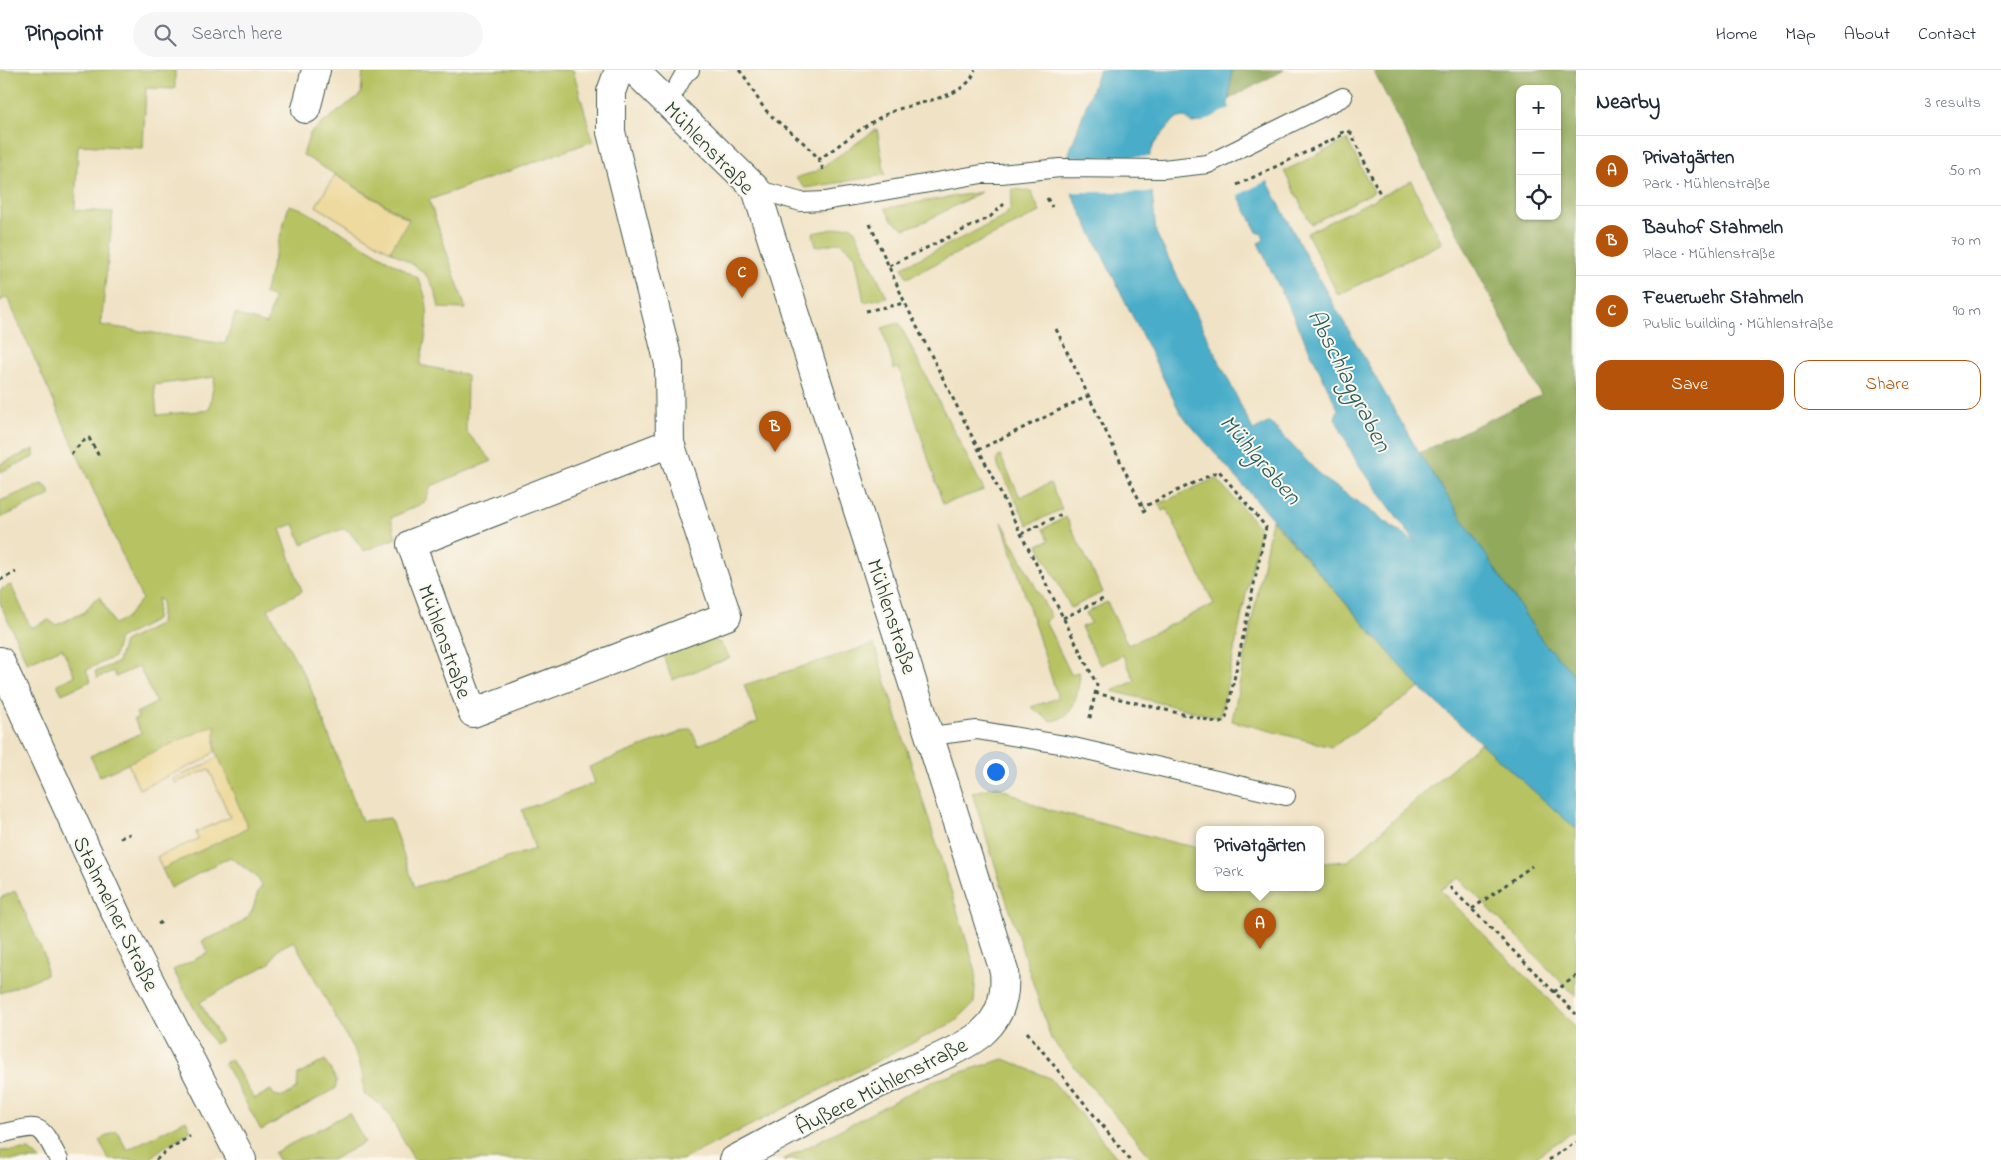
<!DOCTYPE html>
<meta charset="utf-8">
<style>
:root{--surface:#fff;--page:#f6f6f7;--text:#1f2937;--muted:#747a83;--line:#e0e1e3;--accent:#b45309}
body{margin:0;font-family:"Indie Flower",sans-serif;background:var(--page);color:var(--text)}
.controls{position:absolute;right:15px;top:15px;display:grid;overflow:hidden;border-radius:10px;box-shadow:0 1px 4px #0004}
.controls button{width:45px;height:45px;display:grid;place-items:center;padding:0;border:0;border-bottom:1px solid var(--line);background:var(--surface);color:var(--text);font:25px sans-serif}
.you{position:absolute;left:995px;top:701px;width:18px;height:18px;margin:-12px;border:4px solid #fff;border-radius:50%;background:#1a73e8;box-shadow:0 0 0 8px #1a73e833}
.badge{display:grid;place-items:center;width:32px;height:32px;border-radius:50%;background:var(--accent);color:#fff;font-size:16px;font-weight:700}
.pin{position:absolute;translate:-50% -41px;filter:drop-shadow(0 1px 2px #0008)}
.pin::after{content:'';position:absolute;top:26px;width:18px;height:15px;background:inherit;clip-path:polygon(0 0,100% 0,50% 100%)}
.popup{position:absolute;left:1196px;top:756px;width:128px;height:65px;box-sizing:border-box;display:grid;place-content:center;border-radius:10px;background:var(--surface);filter:drop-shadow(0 1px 4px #0005);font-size:16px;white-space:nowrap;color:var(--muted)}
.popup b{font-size:19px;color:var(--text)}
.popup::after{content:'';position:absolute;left:50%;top:100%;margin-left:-10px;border:10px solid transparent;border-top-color:var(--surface)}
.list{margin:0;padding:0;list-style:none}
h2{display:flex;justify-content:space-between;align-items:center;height:65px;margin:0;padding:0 20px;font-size:21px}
h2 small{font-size:16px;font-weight:400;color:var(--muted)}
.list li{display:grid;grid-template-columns:32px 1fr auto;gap:15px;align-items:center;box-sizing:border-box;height:70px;padding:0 20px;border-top:1px solid var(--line)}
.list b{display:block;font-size:19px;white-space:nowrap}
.list p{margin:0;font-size:16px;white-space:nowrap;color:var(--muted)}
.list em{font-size:16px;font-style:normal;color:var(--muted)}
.actions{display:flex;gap:10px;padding:15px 20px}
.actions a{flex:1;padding:11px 0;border:1px solid var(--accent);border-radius:15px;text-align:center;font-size:18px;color:var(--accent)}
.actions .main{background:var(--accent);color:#fff}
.icon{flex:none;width:28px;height:28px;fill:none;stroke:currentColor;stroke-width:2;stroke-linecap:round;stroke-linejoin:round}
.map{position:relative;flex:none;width:1576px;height:1090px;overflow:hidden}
header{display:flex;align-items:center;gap:30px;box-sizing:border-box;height:70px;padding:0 25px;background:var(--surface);border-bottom:1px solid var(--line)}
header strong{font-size:24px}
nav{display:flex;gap:28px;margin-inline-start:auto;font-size:18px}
.search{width:350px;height:45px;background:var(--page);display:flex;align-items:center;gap:12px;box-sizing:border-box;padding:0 18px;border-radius:28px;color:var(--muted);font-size:19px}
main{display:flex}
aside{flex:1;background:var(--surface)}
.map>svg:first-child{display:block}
.green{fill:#b7c364;stroke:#6b804c;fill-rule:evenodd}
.forest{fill:#91a95a;stroke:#587347;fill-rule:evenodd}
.sand{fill:#eeda9e;stroke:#868c69}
.water{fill:#4aadc9;stroke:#34757e;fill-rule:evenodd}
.pier{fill:#f0e2c4}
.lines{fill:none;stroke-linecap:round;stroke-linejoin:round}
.service-casing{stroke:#3e564a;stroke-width:20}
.minor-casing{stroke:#3e564a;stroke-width:30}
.path{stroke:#3e564a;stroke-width:3;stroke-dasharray:4 4;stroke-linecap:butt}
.service{stroke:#fff;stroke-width:18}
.minor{stroke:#fff;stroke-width:28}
.labels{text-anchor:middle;stroke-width:4;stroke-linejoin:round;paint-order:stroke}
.street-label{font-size:22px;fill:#1f3d34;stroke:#fbf7ec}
.water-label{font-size:24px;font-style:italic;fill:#2c5f61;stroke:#fbf7ec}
</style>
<header>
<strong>Pinpoint</strong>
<div class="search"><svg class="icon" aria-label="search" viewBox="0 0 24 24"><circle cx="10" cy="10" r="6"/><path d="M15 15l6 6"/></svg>Search here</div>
<nav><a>Home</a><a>Map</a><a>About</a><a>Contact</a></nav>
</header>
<main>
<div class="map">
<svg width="1576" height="1090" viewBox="0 0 1576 1090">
<rect width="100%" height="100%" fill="#fbf7ec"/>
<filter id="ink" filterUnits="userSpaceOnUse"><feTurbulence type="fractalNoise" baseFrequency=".02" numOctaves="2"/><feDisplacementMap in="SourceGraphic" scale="10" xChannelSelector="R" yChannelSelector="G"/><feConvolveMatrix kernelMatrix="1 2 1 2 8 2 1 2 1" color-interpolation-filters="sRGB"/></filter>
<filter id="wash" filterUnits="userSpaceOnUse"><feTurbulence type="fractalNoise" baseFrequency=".0096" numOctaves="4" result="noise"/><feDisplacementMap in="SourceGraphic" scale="20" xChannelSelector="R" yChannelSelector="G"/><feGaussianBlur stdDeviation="1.12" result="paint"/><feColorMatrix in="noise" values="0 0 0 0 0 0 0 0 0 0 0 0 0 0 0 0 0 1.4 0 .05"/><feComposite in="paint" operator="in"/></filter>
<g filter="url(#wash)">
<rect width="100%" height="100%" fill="#f0e2c4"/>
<!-- green -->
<path class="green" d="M0 0H175V19L146 18 143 78 78 75 75 140 113 142 101 255 225 274 235 244 267 254 274 228 264 224 289 135 302 139 418 208C434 239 426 263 420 295L467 305 466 361 492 391 431 416 425 432 391 448 396 468 364 481 349 461 343 459 302 474 294 454 280 459 302 521 268 539 309 614 362 751 390 748 415 817 535 779 522 740 595 713 589 697 691 658 698 675 758 652 744 615 874 574 976 901 974 933 956 951 682 1090H414L388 1043 380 1034 364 1024 362 1002 358 988 294 871 278 879 270 893 200 932 221 970 214 974 173 900 208 883 202 871C218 864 243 856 252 841 256 832 255 824 262 816L257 807 230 787 171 818 162 799 248 758 215 679V656L100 706 90 686 141 663 134 649 138 647 136 643 156 633 139 596 116 607 113 601 97 608 95 602 118 592 124 572 160 554 162 532 158 528 156 550 119 569 114 587 86 600 91 611 62 624 57 614 75 606 62 578 27 593 0 533V520L11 515 31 558 49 550 56 555 85 542 94 530 100 527 114 554 126 548 142 529 7 227 0 231ZM215 307 209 340 157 345 154 315Z
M363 0H573L593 71 429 130 466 239 439 238C432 201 420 199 390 181L409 149 303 85 310 63 361 24Z
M877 59 885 105 805 118 795 108 815 102Z
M1347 70 1374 122 1311 154 1284 101Z
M1411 111 1442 173 1338 225 1307 163Z
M1013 119 1031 121 1040 142 907 208 902 197 1004 147 1010 139Z
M981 122 928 150 905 159 892 150 885 138Z
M850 156 854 159 887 227 864 232 855 185 840 172 816 177 813 163Z
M899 253 984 420 943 434 899 298 894 299 882 258Z
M34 379V387L0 402V394Z
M1000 385 1020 427 1050 413 1062 439 1028 455 998 396 997 389Z
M1216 408 1260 458 1220 648 1112 621 1135 611 1123 585 1100 595 1081 557 1091 553 1086 543 1107 532 1128 575 1214 534 1167 439 1162 441 1159 434Z
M41 414 47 417 51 425 0 448V431Z
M1066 447 1103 522 1071 538 1038 475 1049 470 1043 459Z
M1272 450 1420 618 1332 677 1232 651Z
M1002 452 1051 547 1045 551 1071 604 1079 602 1080 607C1076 628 1076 647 1051 651L1031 637 1058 628Z
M712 569 720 573 730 588 672 610 663 585 703 570Z
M1480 673 1576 759V927L1459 808 1440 820 1576 957V1060L1531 1090H1153L1051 969 972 723 997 716 1039 737 1179 774 1200 777V818H1320V793L1348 791Z
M15 821 45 887 46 905 0 923V828Z
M231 989 254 1029 271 1020 274 1025 283 1027 297 1019 298 1005 325 990 337 1011 335 1019 261 1060 224 993Z
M1004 989 1050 1008 1119 1090H783L932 1011Z
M349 1043 365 1072 332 1090H278L274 1083Z
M186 1050 191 1061 164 1077 149 1090H109L99 1070 117 1061 127 1080Z
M29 1080 41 1090H0V1081Z"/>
<!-- forest -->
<path class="forest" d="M1232 0H1284L1229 29Z
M1373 0H1576V606L1543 572 1419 383 1541 325ZM1520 19H1557V146H1520Z"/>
<!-- sand -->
<path class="sand" d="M335 105 409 150 390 181 316 136Z
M215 655V681L204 690 139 719 128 693Z
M218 686 248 758 162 799 157 787 198 769 196 762 230 747 209 699 175 713 173 709 207 694Z"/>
<!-- water -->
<path class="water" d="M1099 0H1232L1228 35 1307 188 1419 383 1543 572 1576 606V759L1420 618 1181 344 1073 126 1068 86ZM1184 47 1192 53 1201 52 1257 162 1262 164 1264 170 1258 173 1338 339 1335 348 1356 391 1416 473 1322 407 1270 352 1253 360 1156 163 1149 88 1154 74 1175 49Z"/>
<!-- pier -->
<path class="pier" d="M1232 37 1269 110 1236 126 1200 55H1197Z
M1065 87H1152L1155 122H1070Z"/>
</g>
<g filter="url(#ink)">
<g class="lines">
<!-- service casing -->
<g class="service-casing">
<path id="service" d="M668 33 685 3 690 0
M756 119 801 132 825 131 982 104H1001L1060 98 1163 99 1208 94 1343 27
M931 666 977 660 1065 675 1286 726
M0 1064C42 1054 39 1052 59 1090"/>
</g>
<!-- minor casing -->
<g class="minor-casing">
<path id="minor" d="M619 0 611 22V62L669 294 670 373 727 546 473 643 411 474 670 373
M634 0 756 119 1004 901C1006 923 1002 944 985 960 966 980 903 1002 876 1015 828 1038 781 1065 734 1090
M306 39 316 0
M0 591 122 857 242 1090"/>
</g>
<!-- path -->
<path class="path" d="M739 0C750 12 755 26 764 38 778 56 823 80 823 103
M1350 61 1381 126
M1340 63 1350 61
M818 90C839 76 866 53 889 43 913 31 967 30 975 0
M1237 115 1344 64
M1047 128 1052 137
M870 154 905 233 1097 615 1089 652
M889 196 990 147 1004 134
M866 241 905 233
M1056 259 1146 444
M978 380 1088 326
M71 384 82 372 89 368 100 388
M1021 464 1064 443
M0 510 16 502
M1063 548 1105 528
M1095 623 1220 653 1226 648 1266 457 1219 401 1143 437
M120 768 130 764
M1450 817 1576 944
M1472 839 1532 796
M158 854 165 850
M1554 922 1576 906
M1027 962 1130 1090
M156 1090 166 1081 190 1066
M1549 1090 1576 1072"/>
<!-- service -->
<use href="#service" class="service"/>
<!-- minor -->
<use href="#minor" class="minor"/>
</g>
</g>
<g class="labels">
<!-- street labels -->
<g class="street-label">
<text transform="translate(710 77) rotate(46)" y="8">Mühlenstraße</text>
<text transform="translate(893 546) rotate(72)" y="8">Mühlenstraße</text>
<text transform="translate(446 571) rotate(70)" y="8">Mühlenstraße</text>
<text transform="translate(117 843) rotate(64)" y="8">Stahmelner Straße</text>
<text transform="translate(881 1015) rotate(-27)" y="8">Äußere Mühlenstraße</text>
</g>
<!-- water labels -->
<g class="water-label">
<text transform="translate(1350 310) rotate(63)" y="8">Abschlaggraben</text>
<text transform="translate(1261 389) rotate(49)" y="8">Mühlgraben</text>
</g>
</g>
</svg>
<div class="controls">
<button>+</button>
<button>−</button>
<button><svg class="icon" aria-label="locate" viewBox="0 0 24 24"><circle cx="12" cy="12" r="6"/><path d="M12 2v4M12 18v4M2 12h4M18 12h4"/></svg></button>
</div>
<div class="you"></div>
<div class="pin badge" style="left:1260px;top:879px">A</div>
<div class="popup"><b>Privatgärten</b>Park</div>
<div class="pin badge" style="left:775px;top:382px">B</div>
<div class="pin badge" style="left:742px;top:228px">C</div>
</div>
<aside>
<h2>Nearby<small>3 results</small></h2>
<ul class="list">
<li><span class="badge">A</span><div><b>Privatgärten</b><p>Park · Mühlenstraße</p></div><em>50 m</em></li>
<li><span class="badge">B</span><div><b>Bauhof Stahmeln</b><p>Place · Mühlenstraße</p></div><em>70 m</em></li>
<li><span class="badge">C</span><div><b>Feuerwehr Stahmeln</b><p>Public building · Mühlenstraße</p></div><em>90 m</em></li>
</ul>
<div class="actions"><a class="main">Save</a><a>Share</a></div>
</aside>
</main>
